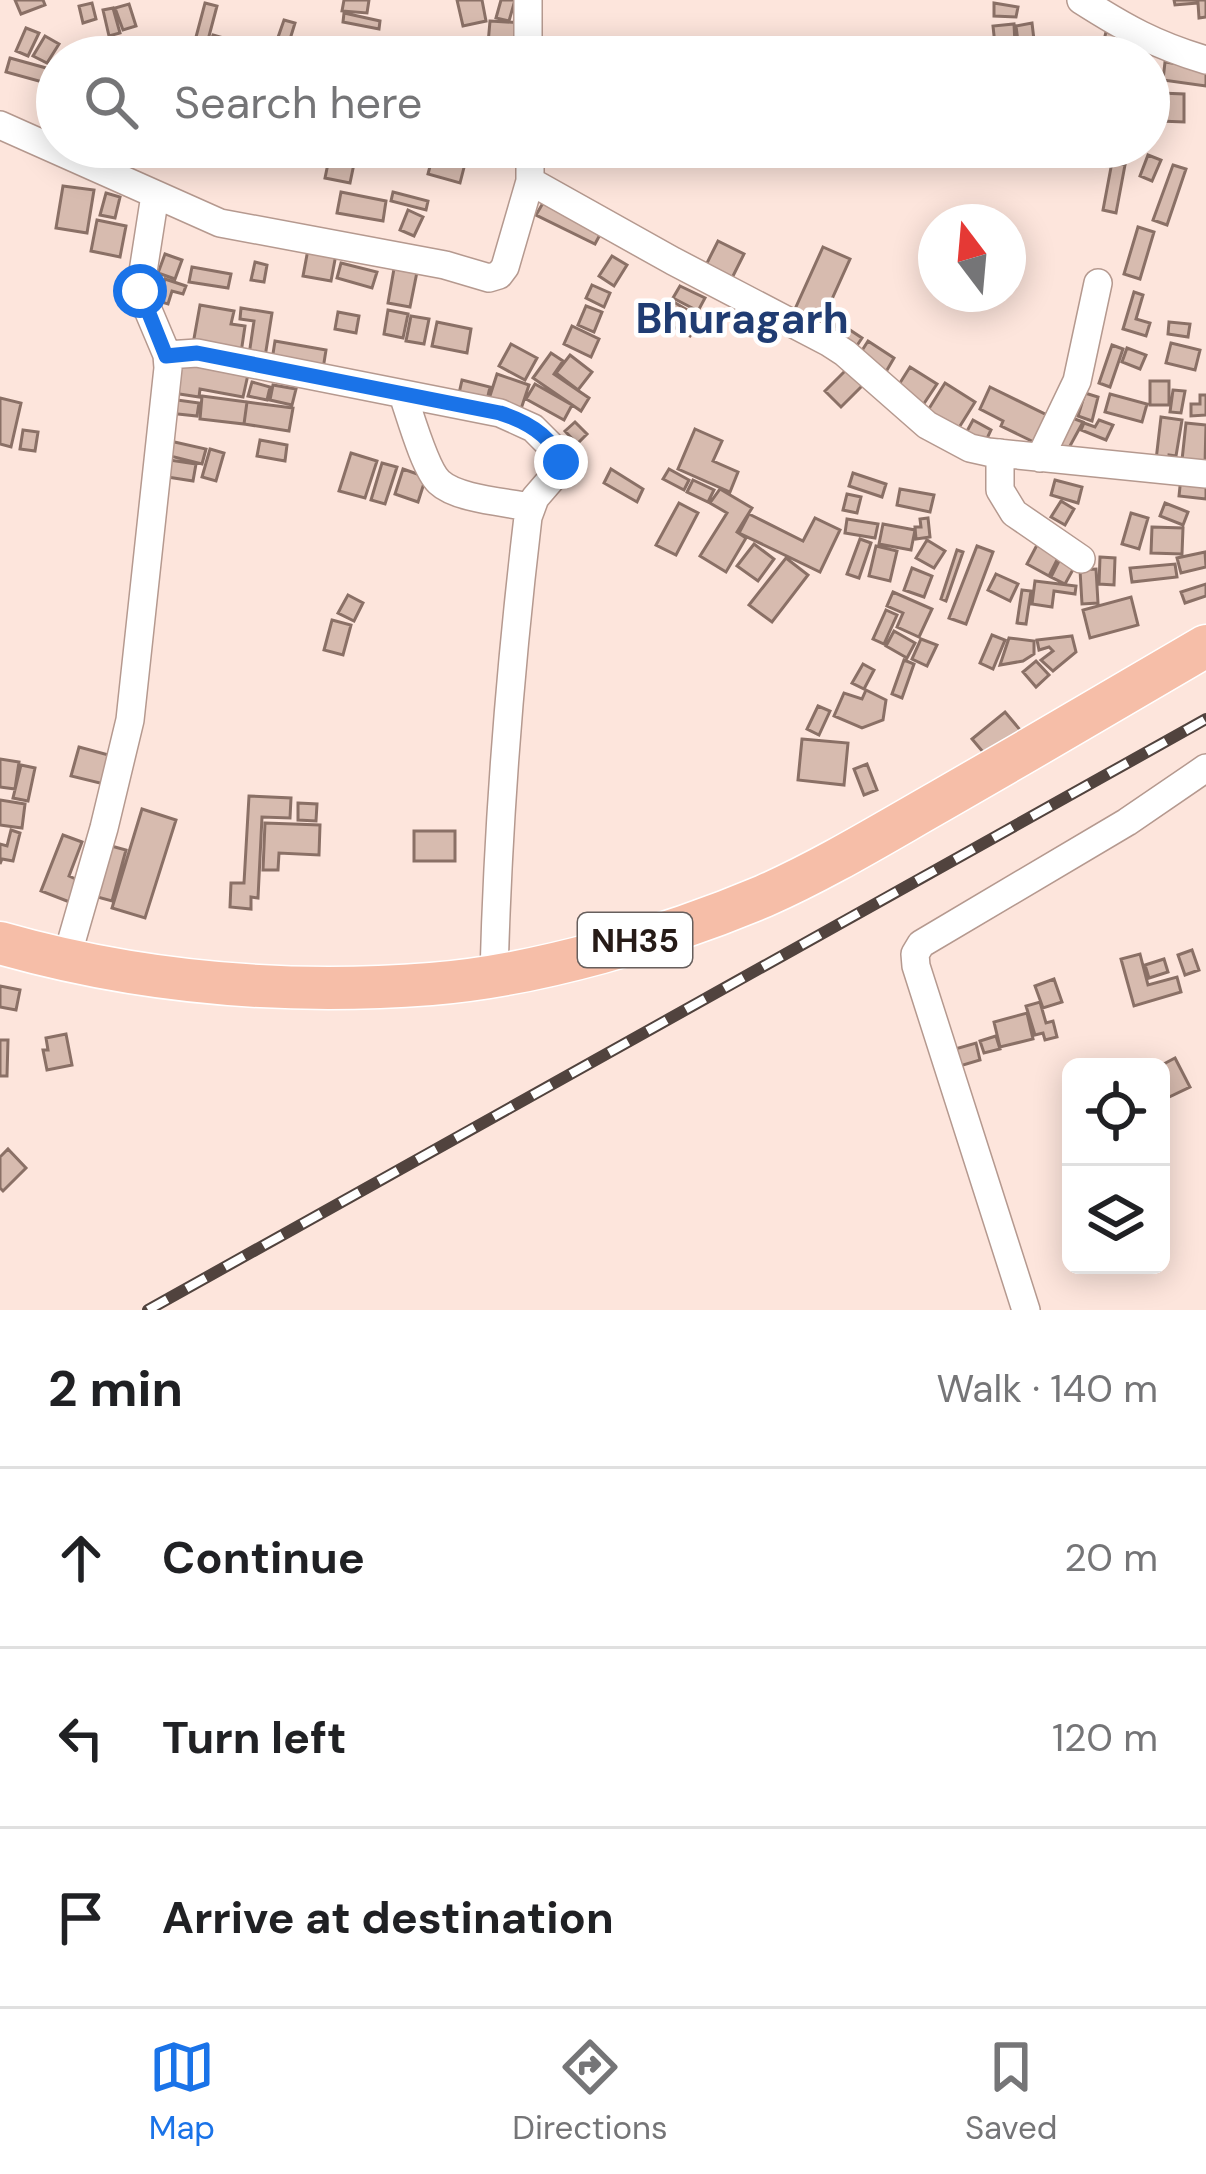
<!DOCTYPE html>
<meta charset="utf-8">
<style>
:root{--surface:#fff;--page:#f6f6f6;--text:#202124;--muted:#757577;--line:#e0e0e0;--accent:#1a73e8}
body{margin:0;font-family:"DM Sans",sans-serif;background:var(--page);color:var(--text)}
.controls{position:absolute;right:36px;bottom:36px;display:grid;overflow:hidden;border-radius:18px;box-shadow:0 6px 30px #0003}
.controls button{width:108px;height:108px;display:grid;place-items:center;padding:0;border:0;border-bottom:3px solid var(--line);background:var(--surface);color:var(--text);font:60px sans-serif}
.compass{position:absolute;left:918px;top:204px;width:108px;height:108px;border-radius:50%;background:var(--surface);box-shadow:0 6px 30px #0003;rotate:344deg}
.stop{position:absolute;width:36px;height:36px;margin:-27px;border:9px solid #1a73e8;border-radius:50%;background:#fff}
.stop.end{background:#1a73e8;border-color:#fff;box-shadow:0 3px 12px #0008}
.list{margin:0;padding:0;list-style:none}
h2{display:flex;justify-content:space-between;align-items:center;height:156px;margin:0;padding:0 48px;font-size:51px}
h2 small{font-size:39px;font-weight:400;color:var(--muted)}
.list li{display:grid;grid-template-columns:78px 1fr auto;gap:36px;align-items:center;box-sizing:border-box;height:180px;padding:0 48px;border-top:3px solid var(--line)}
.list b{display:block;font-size:45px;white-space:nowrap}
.list em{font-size:39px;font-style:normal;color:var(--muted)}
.icon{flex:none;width:66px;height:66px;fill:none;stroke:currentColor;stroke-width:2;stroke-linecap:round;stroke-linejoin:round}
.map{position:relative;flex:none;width:1206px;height:1310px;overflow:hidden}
.search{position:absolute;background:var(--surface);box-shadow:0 6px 30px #0003;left:36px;right:36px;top:36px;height:132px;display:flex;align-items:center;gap:30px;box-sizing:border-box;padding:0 42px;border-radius:66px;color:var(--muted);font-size:45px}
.sheet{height:696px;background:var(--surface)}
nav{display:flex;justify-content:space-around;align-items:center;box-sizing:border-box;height:168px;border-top:3px solid var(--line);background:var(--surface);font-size:33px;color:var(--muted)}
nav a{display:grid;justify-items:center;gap:6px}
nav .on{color:var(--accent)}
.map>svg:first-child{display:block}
.building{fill:#d7bbaf;stroke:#8a7066;stroke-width:3}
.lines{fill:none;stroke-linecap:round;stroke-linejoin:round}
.minor-casing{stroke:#b5998f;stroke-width:30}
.highway-casing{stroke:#fff;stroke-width:45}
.minor{stroke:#fff;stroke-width:27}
.highway{stroke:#f6bea8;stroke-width:42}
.rail-casing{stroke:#51433e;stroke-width:12}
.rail{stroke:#fff;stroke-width:8;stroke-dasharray:22;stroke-linecap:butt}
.route{stroke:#1a73e8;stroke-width:15}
.labels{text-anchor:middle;stroke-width:9;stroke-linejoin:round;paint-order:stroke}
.shield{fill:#fff;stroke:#675f5d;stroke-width:3}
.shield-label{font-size:33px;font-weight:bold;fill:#261b17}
.quarter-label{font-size:42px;font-weight:bold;fill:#203c72;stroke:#fff}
</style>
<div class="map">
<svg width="1206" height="1310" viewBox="0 0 1206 1310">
<rect width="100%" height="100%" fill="#fde5dc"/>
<!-- building -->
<path class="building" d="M15 0H43L45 5 21 14Z
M344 0H369L367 13 342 11Z
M457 0H482L486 21 463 26Z
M501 0H515L509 21 496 18Z
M1174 0H1206V17L1199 18 1198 3 1175 5Z
M92 3 96 19 83 23 79 6Z
M205 3 217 6 208 40 196 37Z
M994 3 1018 7 1016 17 994 16Z
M129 4 136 26 123 30 115 8Z
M113 8 120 33 109 36 103 10Z
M344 13 380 21 379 29 343 22Z
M284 20 295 23 287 49 275 46Z
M490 21 524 23 521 57 487 55Z
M1032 23 1034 40 1018 42 1016 26Z
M1014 24 1015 44 995 45 993 26Z
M26 28 39 33 28 56 16 51Z
M1106 32 1122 36 1119 52 1102 48Z
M213 35 227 39 222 54 208 49Z
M45 36 59 44 47 63 33 56Z
M1035 48 1036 57H991L990 53Z
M10 58 57 71V86L6 72Z
M1165 62 1206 68V86L1163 80Z
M1160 93 1184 94V122L1160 121Z
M435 147H482L479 155 468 152 460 183 428 174Z
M330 154 355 159 350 183 325 178Z
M1148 155 1161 160 1152 181 1140 176Z
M1112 162 1125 165 1116 213 1103 210Z
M1173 165 1186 169 1167 225 1153 220Z
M63 186 94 190 87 233 56 228Z
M341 192 386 201 383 221 337 213Z
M393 192 428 201 426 210 391 201Z
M106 193 120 197 115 218 100 215Z
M543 203 602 231 595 244 536 215Z
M408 210 423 217 414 236 400 230Z
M97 220 126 226 120 257 91 251Z
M1138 227 1154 232 1140 279 1124 274Z
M718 241 744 254 731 280 705 267Z
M309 244 337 249 331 281 303 276Z
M823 247 850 259 818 330 791 318Z
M165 254 182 260 175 279 158 273Z
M612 256 627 265 614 286 599 276Z
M255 262 267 265 264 282 251 280Z
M341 263 377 272 372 288 337 278Z
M395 263 418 267 410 307 388 303Z
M192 267 231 274 228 288 189 282Z
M165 279 186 286 183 294 172 291 168 304 145 297 150 284 162 288Z
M592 285 610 293 604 307 586 298Z
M680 286 705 298 698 311 673 298Z
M1134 292 1143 295 1136 319 1150 323 1146 336 1123 329Z
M672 301 701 318 690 336 661 320Z
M200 305 234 311 231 324 245 326 241 353 193 344Z
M586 306 602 312 594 332 578 325Z
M241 308 272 313 265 357 249 355 254 321 240 319Z
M388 310 408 314 403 338 384 334Z
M338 312 359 316 356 333 335 329Z
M411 316 429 319 424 344 406 341Z
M437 322 471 329 467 353 432 346Z
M838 322 862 338 852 353 828 337Z
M1169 322 1190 324 1188 337 1168 334Z
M572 326 599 339 591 357 564 344Z
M275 341 326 350 323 369 272 360Z
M868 341 894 358 883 377 856 360Z
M1171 343 1200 350 1195 370 1166 363Z
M511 344 537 358 525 380 499 366Z
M1112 345 1123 349 1110 387 1099 383Z
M1127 348 1146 355 1140 369 1122 362Z
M551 353 563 361 554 374 589 398 581 411 533 378Z
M570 355 592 372 578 390 556 373Z
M180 357 249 370 243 397 200 389 199 397 173 393Z
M851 365 867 381 841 407 825 391Z
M910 367 937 384 919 411 893 394Z
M497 374 529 385 520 412 488 402Z
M462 380 490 387 486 404 458 398Z
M1150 381H1169V405H1150Z
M252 382 270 387 267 400 248 396Z
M945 383 975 402 955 434 925 415Z
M535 384 572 405 564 420 526 399Z
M273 385 296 389 292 405 270 400Z
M990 387 1053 418 1040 445 1001 426 1003 421 980 409Z
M1173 390 1185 391 1181 413 1170 412Z
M1085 393 1098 397 1092 421 1078 416Z
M1110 394 1147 404 1142 422 1105 412Z
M1200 395H1206V415L1191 416V404H1200Z
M202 396 247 402 244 424 200 419Z
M0 398 21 403 11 447 0 444Z
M170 399 199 403 197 416 168 413Z
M247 402 293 408 289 431 244 424Z
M1067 416 1083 422 1064 457 1056 436Z
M1161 417 1182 420 1176 456 1169 455 1168 465 1156 460Z
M973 420 991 430 984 445 965 435Z
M1099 420 1113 425 1106 440 1081 430 1084 423 1095 427Z
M575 422 587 434 577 444 565 431Z
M1186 423 1206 425 1205 463 1182 460Z
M695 429 722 441 713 461 738 472 730 492 678 469Z
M23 430 38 432 35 451 20 449Z
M260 440 287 445 285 461 257 456Z
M170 441 206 449 202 464 166 455Z
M210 449 224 453 216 481 202 477Z
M351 453 377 461 365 498 339 491Z
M163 459 196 464 193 481 161 476Z
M382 463 397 467 385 504 371 500Z
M403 469 426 477 418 502 395 494Z
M611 469 643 489 637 502 604 483Z
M669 469 689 480 684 490 663 479Z
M853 473 886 484 882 497 849 486Z
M1181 477 1206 480V499L1179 496Z
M693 480 714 490 708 502 687 492Z
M1055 480 1082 487 1078 503 1051 495Z
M720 489 752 508 737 532 746 538 726 572 700 556 727 513 710 503Z
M900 489 934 495 930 512 897 505Z
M847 494 861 497 857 513 843 510Z
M1061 501 1074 509 1065 525 1051 517Z
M679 503 698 513 676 555 656 545Z
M1165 503 1188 512 1183 525 1160 516Z
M1131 513 1148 518 1139 549 1122 544Z
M749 514 803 541 815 518 840 530 820 572 739 533Z
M928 518 930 537 916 539 915 527H921L920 519Z
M847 519 878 524 875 538 845 533Z
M883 524 915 530 911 550 879 544Z
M1152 527 1183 528 1182 554 1151 553Z
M860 539 871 543 859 578 847 574Z
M927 540 945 551 934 568 916 558Z
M754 544 774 559 758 581 737 566Z
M1037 545 1059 556 1049 576 1027 564Z
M876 546 897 551 890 581 869 576Z
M977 546 993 552 966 624 949 618Z
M957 550 963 552 946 601 941 599Z
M1205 552 1206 567 1181 573 1177 558Z
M1100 557 1115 558 1114 585 1099 584Z
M786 558 808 575 772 622 749 605Z
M1060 559 1075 566 1065 584 1051 577Z
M1175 564 1177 577 1132 582 1130 568Z
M912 568 932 576 924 597 904 590Z
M1096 569 1098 603 1082 604 1080 570Z
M996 574 1018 584 1010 601 988 590Z
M1035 581 1076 586 1075 594 1054 591 1052 607 1032 604Z
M1206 584V596L1185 603 1181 592Z
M1022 590 1031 591 1026 624 1017 623Z
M893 592 932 609 919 637 897 627 903 613 887 606Z
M348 595 363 603 354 621 338 613Z
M1131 597 1138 625 1090 638 1083 610Z
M886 610 897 615 884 644 873 639Z
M332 620 351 625 343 655 324 650Z
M894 631 915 643 907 658 886 646Z
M992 635 1005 640 993 669 980 663Z
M1072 636 1076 652 1053 671 1041 660 1053 651 1049 647 1039 650 1037 640Z
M1009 638 1034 641V654L1023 661 1000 665Z
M921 639 937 645 927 666 912 659Z
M904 660 914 664 902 698 892 694Z
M1036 661 1049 675 1036 687 1023 672Z
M863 664 874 670 864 689 852 683Z
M866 690 886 700 883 720 862 728 834 716 844 693 862 699Z
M818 706 830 711 819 735 807 729Z
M1005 712 1021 731 989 759 972 739Z
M802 739 848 743 844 785 798 780Z
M79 747 116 757 108 785 71 776Z
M0 759 19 762 15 789 0 787Z
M867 764 877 790 864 795 854 769Z
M21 765 35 768 28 801 13 798Z
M249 796 291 798 290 818 262 817 258 898 251 897V909L230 907 231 883H244Z
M0 800 25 804 22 828 0 825Z
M298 803 317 804 316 821 298 820Z
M142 809 176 820 145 918 112 908Z
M265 823 320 825 319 855 279 853 278 870H263Z
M11 830 20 833 13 861 2 859 0 864V844L7 846Z
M414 831H455V861H414Z
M63 835 82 842 69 876 80 881 72 903 41 891Z
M104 844 126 850 112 901 90 895Z
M1192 950 1199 970 1185 975 1178 955Z
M1140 954 1148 985 1177 977 1181 992 1134 1006 1121 959Z
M1164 959 1168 972 1149 978 1145 965Z
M1054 979 1062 1002 1043 1008 1035 986Z
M0 986 20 990 16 1010 0 1007Z
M1040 1002 1046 1023 1053 1021 1057 1037 1045 1040 1043 1033 1035 1035 1026 1006Z
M1027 1013 1033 1039 1000 1047 994 1022Z
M66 1034 72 1065 47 1070 43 1050H48L46 1038Z
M996 1036 1000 1049 984 1053 980 1041Z
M0 1040H8L7 1076H0Z
M976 1043 980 1060 960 1066 955 1049Z
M1175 1058 1190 1087 1167 1098 1161 1085V1067H1158Z
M8 1149 26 1168 3 1191 0 1188V1157Z"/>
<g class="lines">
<!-- minor casing -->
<g class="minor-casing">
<path id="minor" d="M528 0V57
M1081 0C1125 28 1155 45 1206 60
M0 125 220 223 445 265 489 278 499 275 505 267 530 181V147
M530 181 673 261 828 342 845 353 927 425 970 448 988 452 1206 474
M167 355 197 353 500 413 533 428 559 454 560 469 535 498 528 517C510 669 498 821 494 974
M403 395C410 415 425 469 439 482 457 499 505 502 529 507
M1000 453V490L1014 513 1081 559
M1040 458 1077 381 1098 283
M66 960 104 828 130 720 168 368 167 355 140 291 155 195
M1026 1310 916 966 915 954 921 944 1127 822 1206 768"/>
</g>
<!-- highway casing -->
<g class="highway-casing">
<path id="highway" d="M0 943C140 983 286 995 431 984 536 976 667 937 764 896 825 869 882 834 940 801 1029 750 1117 698 1206 646"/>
</g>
<!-- minor -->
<use href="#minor" class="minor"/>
<!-- highway -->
<use href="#highway" class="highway"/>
<!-- rail casing -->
<g class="rail-casing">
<path id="rail" d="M148 1310 1206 719"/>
</g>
<!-- rail -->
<use href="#rail" class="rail"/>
</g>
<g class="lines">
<!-- route -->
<path class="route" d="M140 291 166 356 197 353 500 413C525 421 552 436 561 462"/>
</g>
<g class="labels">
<!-- shield labels -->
<rect class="shield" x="578" y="913" width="114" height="54" rx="9"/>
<g class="shield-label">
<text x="635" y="952">NH35</text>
</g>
<!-- quarter labels -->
<g class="quarter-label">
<text x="742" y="333">Bhuragarh</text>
</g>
</g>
</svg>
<div class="controls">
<button><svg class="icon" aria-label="locate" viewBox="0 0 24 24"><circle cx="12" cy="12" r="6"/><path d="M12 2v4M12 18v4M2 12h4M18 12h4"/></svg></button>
<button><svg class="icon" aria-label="layers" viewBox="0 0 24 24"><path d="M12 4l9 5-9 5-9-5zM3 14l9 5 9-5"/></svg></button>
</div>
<svg class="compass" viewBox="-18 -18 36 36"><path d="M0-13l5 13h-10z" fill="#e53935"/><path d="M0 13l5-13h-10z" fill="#757577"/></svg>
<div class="stop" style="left:140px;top:291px"></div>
<div class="stop end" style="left:561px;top:462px"></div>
<div class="search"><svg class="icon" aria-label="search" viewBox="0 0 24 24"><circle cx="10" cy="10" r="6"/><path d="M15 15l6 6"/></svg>Search here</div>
</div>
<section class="sheet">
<h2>2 min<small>Walk · 140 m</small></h2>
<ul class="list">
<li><svg class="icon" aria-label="ahead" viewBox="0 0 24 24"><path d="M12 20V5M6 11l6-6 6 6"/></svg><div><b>Continue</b></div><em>20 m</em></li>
<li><svg class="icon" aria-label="left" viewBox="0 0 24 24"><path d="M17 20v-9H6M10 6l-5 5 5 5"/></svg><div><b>Turn left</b></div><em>120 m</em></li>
<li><svg class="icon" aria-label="arrive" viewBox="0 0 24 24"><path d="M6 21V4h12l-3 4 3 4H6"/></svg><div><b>Arrive at destination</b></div></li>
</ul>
</section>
<nav>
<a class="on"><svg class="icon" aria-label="map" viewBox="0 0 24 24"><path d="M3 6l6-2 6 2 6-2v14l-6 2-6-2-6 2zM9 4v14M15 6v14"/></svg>Map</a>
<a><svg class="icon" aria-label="directions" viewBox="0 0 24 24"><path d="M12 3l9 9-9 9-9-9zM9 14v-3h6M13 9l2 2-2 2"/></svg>Directions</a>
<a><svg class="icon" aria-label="saved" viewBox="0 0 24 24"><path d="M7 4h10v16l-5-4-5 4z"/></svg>Saved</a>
</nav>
